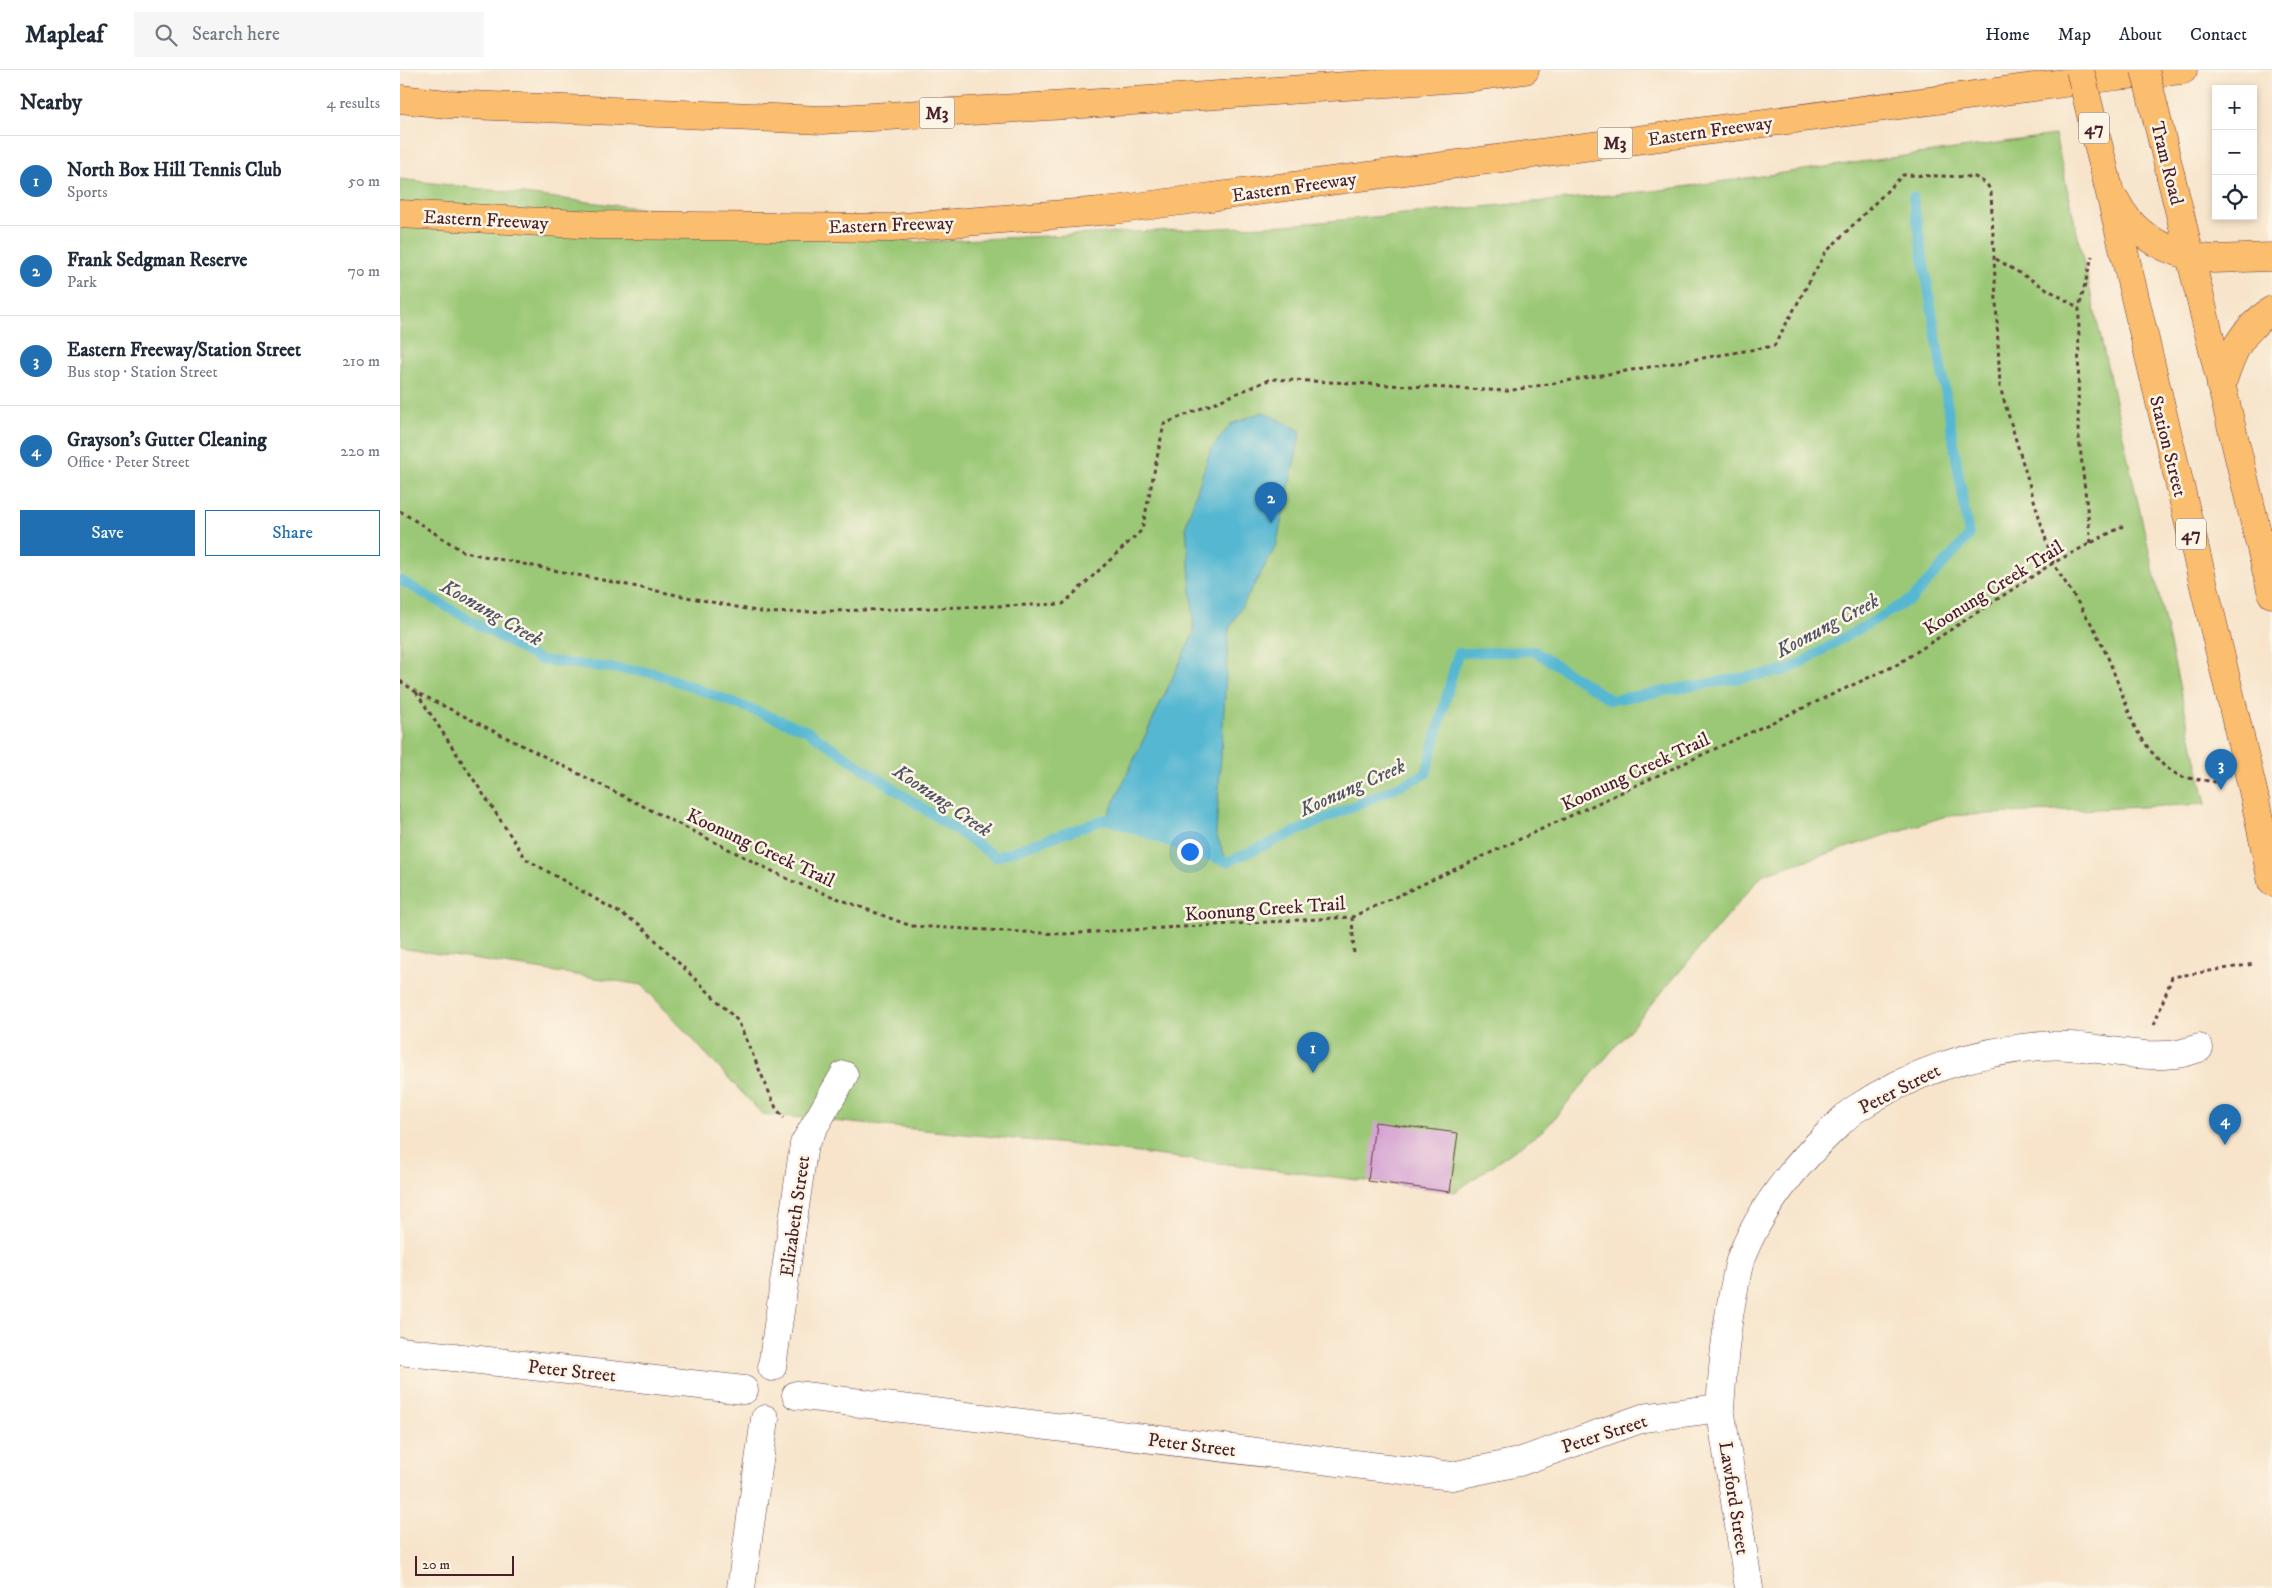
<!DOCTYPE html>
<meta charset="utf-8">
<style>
:root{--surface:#fff;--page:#f6f6f7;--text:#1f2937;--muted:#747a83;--line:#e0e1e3;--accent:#1f6fb2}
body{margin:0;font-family:"IM FELL DW Pica",serif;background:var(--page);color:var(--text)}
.controls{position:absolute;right:15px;top:15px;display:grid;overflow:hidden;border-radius:0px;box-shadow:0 2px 8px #0003}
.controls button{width:45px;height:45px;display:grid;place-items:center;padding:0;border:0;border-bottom:1px solid var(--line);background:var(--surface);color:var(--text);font:25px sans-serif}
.scale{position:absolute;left:15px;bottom:12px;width:99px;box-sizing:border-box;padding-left:5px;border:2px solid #4a1f2b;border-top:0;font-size:14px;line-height:18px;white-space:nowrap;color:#4a1f2b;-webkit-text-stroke:4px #fcf5e5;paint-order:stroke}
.you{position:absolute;left:789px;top:781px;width:18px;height:18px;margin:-12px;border:4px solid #fff;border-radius:50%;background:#1a73e8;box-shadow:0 0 0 8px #1a73e833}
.badge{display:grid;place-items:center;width:32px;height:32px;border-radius:50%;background:var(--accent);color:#fff;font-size:16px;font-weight:700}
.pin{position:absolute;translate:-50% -41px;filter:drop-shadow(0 1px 2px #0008)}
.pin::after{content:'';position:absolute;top:26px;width:18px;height:15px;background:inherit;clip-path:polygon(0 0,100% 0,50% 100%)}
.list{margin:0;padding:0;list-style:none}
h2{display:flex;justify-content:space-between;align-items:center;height:65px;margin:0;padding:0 20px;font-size:21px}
h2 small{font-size:16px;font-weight:400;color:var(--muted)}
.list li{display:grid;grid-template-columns:32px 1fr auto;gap:15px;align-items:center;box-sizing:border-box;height:90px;padding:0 20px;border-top:1px solid var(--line)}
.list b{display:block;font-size:19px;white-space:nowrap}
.list p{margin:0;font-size:16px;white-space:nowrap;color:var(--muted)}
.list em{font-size:16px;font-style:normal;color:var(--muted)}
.actions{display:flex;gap:10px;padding:15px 20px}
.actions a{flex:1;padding:11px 0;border:1px solid var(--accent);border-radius:0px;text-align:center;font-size:18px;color:var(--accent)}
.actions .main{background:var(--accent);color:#fff}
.icon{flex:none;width:28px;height:28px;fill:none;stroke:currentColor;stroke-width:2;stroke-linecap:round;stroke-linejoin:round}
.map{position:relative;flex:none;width:1872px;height:1518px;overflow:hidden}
header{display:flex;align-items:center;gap:30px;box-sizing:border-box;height:70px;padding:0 25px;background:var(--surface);border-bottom:1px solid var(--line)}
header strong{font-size:24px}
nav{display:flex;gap:28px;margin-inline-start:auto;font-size:18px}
.search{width:350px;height:45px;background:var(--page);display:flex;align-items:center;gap:12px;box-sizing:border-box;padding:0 18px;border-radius:0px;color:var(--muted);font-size:19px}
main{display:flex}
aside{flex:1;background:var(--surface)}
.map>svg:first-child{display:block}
.green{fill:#9bc876;stroke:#727450}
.water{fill:#54b7d2;stroke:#4f6b7e}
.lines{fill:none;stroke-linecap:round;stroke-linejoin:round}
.stream{stroke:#54b7d2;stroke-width:10}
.building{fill:#d5a3d3}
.minor-casing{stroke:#643d43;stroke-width:29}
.primary-casing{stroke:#643d43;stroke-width:29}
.motorway-casing{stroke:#643d43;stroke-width:29}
.path{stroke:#643d43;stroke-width:3;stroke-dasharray:4 4;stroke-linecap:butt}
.minor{stroke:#fff;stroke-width:28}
.primary{stroke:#fbbd6e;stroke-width:28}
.motorway{stroke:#fbbd6e;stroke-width:28}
.primary-bridge-casing{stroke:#643d43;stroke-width:29;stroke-linecap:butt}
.primary-bridge{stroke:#fbbd6e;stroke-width:28}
.labels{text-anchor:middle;stroke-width:5;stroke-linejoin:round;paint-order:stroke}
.shield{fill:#fcf5e5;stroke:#7f5f63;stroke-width:1}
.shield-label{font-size:18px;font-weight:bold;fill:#4a1f2b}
.street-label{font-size:19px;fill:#4a1f2b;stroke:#fcf5e5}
.water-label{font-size:20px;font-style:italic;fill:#4e5465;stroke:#fcf5e5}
</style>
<header>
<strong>Mapleaf</strong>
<div class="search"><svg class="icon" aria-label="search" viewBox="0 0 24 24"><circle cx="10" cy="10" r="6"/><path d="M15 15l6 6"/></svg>Search here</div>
<nav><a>Home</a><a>Map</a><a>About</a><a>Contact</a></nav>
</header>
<main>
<aside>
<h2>Nearby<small>4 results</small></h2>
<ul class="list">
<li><span class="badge">1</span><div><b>North Box Hill Tennis Club</b><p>Sports</p></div><em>50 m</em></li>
<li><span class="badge">2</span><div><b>Frank Sedgman Reserve</b><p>Park</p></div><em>70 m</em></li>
<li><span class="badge">3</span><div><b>Eastern Freeway/Station Street</b><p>Bus stop · Station Street</p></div><em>210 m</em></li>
<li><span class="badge">4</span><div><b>Grayson's Gutter Cleaning</b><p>Office · Peter Street</p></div><em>220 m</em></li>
</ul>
<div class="actions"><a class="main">Save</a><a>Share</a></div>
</aside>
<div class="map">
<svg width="1872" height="1518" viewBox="0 0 1872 1518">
<rect width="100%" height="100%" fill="#fcf5e5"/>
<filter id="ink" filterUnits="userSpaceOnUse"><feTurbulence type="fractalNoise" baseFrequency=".02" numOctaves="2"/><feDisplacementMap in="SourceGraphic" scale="10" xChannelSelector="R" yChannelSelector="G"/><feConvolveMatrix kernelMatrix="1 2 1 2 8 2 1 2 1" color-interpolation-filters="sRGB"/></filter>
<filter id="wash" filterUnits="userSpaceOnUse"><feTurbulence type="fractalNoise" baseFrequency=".0096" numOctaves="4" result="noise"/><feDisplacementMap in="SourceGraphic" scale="20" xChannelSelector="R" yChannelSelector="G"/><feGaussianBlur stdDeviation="1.12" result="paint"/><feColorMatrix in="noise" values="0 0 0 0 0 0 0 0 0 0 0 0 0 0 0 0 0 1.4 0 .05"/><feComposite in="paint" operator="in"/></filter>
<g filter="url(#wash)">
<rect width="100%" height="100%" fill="#f7e4cb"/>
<!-- green -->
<path class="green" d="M1655 65 1806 734 1546 746 1363 804 1145 1059 1055 1122 666 1074 362 1044 242 915 0 878V109L516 172 887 155 1253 121Z"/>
<!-- water -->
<path class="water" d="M863 342 901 361 876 476 829 559 816 764 827 792 706 749 794 562 786 455 810 381 831 354Z"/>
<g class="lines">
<!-- stream -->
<path class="stream" d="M0 510 140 590 255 603 406 660 596 787 706 749 827 792 1026 704 1058 583 1134 581 1211 630 1388 600 1513 528 1569 466 1513 127"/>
</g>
<g id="blocks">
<!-- building -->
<path class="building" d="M975 1052 1058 1063 1050 1122 968 1111Z"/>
</g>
</g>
<g filter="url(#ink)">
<use href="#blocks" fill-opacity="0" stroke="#643d43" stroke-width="1"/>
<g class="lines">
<!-- minor casing -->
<g class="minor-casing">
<path id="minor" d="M0 1281 344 1320
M372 1297 404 1074 444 1005
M396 1325 1052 1406 1119 1392 1243 1348 1320 1338C1323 1296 1326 1255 1335 1214 1337 1205 1338 1194 1342 1185 1361 1138 1393 1098 1429 1063 1437 1056 1445 1046 1454 1040 1510 1003 1575 981 1642 976 1687 972 1733 990 1777 984 1785 983 1792 980 1799 978
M1320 1338 1349 1518
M341 1518 365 1349"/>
</g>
<!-- primary casing -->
<g class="primary-casing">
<path id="primary" d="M1771 107 1872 524
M1708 115 1854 725 1872 812
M1716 131C1731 162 1759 178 1791 186"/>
</g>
<!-- motorway casing -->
<g class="motorway-casing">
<path id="motorway" d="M0 29 47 34 423 50 748 30 1074 7 1125 0
M0 144 196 155 491 158 714 140 1716 6 1783 0
M1791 186 1813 189 1872 187
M1821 317C1832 281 1840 262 1872 240"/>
</g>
<!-- path -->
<path class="path" d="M1596 189 1679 238
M0 441 64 482 366 543 663 534 742 460 764 354 871 309 1107 321 1374 276 1425 183 1503 105 1575 107 1587 114 1591 122 1600 317 1653 493 1694 558 1709 590 1735 658 1749 679 1765 697 1781 707 1816 712
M1691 473 1678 359 1679 238 1692 186
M0 611 16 622 394 812 511 856 662 864 952 847 1498 594 1653 493 1723 456
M16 622 126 789 239 854 338 951 376 1038 384 1048
M952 847 954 886
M1754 955 1772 907 1854 894"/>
<!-- minor -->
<use href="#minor" class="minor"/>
<!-- primary -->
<use href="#primary" class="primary"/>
<!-- motorway -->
<use href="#motorway" class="motorway"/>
<!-- primary-bridge casing -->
<g class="primary-bridge-casing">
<path id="primary-bridge" d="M1680 0 1708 115
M1745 0 1771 107"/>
</g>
<!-- primary-bridge -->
<use href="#primary-bridge" class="primary-bridge"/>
</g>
</g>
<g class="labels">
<!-- shield labels -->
<g class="shield">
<rect x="519.5" y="27.5" width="35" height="31" rx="4"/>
<rect x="1679" y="42.5" width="30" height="31" rx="4"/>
<rect x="1197.5" y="57.5" width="35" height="31" rx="4"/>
<rect x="1776" y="448.5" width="30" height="31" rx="4"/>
</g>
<g class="shield-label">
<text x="537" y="49">M3</text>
<text x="1694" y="64">47</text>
<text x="1215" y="79">M3</text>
<text x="1791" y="470">47</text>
</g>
<!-- street labels -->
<g class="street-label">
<text transform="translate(1310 60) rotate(-8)" y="7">Eastern Freeway</text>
<text transform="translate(1768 93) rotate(76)" y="7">Tram Road</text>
<text transform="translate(894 116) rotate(-8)" y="7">Eastern Freeway</text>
<text transform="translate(86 149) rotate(3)" y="7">Eastern Freeway</text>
<text transform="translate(491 154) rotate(-2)" y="7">Eastern Freeway</text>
<text transform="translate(1769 376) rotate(76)" y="7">Station Street</text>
<text transform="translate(1593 517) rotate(-32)" y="7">Koonung Creek Trail</text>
<text transform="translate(1235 701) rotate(-25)" y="7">Koonung Creek Trail</text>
<text transform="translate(361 777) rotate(25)" y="7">Koonung Creek Trail</text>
<text transform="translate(865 838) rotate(-4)" y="7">Koonung Creek Trail</text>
<text transform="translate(1499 1018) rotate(-27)" y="7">Peter Street</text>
<text transform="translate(394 1146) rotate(-82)" y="7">Elizabeth Street</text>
<text transform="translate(172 1300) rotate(6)" y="7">Peter Street</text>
<text transform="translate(1204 1363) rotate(-18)" y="7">Peter Street</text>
<text transform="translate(792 1374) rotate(7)" y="7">Peter Street</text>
<text transform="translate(1335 1428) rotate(81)" y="7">Lawford Street</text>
</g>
<!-- water labels -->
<g class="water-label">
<text transform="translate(92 542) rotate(30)" y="7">Koonung Creek</text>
<text transform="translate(1427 555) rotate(-28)" y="7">Koonung Creek</text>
<text transform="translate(952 717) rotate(-24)" y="7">Koonung Creek</text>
<text transform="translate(543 730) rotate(34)" y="7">Koonung Creek</text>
</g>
</g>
</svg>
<div class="controls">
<button>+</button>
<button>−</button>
<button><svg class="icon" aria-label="locate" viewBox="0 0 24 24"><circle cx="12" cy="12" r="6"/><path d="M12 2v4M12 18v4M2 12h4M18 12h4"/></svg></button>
</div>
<div class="scale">20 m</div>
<div class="you"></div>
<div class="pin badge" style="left:913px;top:1003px">1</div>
<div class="pin badge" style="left:871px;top:453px">2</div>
<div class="pin badge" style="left:1821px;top:720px">3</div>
<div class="pin badge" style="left:1825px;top:1075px">4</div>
</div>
</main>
